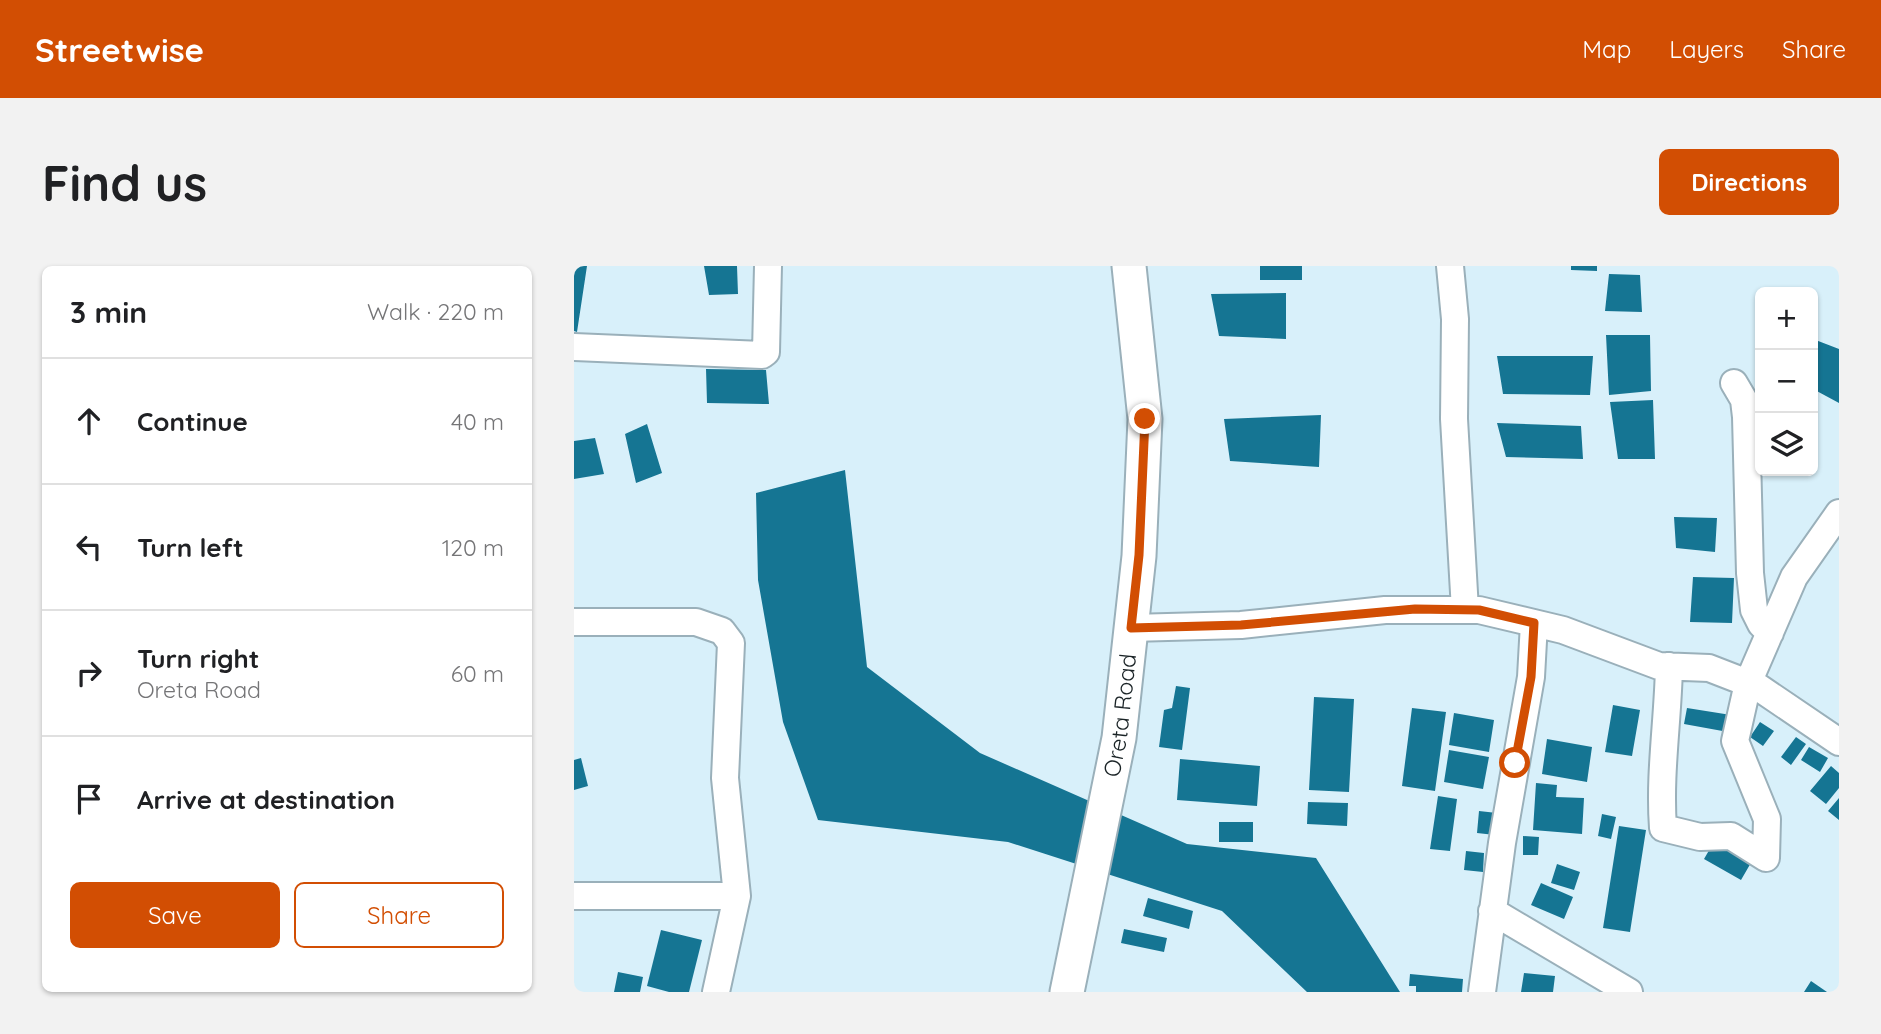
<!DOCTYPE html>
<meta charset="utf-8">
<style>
:root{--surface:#fff;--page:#f2f2f2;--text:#202124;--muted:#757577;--line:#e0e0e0;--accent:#d24e03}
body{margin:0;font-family:Quicksand,sans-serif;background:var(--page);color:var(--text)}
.controls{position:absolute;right:21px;top:21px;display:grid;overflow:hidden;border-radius:10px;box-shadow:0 2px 5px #0004}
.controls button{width:63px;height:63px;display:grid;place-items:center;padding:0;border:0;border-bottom:2px solid var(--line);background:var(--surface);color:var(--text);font:35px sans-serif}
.stop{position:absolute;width:21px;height:21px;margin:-16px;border:5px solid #d24e03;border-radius:50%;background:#fff}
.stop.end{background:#d24e03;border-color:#fff;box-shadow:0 2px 7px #0008}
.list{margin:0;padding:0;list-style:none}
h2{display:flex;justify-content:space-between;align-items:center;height:91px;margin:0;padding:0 28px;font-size:30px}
h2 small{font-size:23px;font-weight:400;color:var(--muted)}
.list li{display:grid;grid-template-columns:46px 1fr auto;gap:21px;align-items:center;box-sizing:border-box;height:126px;padding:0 28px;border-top:2px solid var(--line)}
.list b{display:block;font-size:26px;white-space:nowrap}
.list p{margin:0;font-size:23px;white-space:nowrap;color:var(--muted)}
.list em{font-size:23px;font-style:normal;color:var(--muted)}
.actions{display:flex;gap:14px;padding:21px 28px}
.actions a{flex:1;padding:16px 0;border:2px solid var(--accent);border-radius:10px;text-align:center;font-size:24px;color:var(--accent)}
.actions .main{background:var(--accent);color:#fff}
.icon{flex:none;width:38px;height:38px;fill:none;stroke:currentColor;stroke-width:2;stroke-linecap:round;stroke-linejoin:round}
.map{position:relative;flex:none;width:1265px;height:726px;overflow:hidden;border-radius:10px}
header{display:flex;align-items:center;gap:42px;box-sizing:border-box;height:98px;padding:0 35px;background:var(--accent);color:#fff}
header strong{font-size:33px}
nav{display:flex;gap:38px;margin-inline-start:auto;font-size:24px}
.intro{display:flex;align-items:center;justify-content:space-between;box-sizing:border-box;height:168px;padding:0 42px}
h1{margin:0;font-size:49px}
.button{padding:18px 32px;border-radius:10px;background:var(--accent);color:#fff;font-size:24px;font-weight:700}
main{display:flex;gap:42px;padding:0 42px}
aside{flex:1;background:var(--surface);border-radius:10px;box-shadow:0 2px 5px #0004}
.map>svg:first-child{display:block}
.building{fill:#157593}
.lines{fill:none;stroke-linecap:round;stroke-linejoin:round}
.minor-casing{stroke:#9ab0ba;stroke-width:30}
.tertiary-casing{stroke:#9ab0ba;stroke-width:37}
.minor{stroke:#fff;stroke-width:26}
.tertiary{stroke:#fff;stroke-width:33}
.route{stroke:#d24e03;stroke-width:9}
.labels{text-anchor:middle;stroke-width:7;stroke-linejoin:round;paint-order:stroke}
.street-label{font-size:23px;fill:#1a2326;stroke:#fff}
</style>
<header>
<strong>Streetwise</strong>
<nav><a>Map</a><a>Layers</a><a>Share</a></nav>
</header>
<div class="intro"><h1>Find us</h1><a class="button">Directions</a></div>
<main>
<aside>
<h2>3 min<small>Walk · 220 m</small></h2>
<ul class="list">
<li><svg class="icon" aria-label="ahead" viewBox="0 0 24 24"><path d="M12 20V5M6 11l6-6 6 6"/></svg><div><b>Continue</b></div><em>40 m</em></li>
<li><svg class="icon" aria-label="left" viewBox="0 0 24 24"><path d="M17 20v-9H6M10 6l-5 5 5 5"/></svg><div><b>Turn left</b></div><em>120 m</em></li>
<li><svg class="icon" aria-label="right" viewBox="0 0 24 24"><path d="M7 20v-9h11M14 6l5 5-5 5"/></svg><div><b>Turn right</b><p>Oreta Road</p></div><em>60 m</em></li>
<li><svg class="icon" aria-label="arrive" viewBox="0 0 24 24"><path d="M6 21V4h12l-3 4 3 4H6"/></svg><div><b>Arrive at destination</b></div></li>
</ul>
<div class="actions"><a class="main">Save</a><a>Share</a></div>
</aside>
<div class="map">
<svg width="1265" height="726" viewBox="0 0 1265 726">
<rect width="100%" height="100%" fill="#d8f0fa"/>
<!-- building -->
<path class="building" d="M0 0H13L3 66 0 65Z
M130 0H163L164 28 135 29Z
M686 0H728V14H686Z
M997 0H1023V5L997 4Z
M1035 8 1066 9 1068 46 1031 45Z
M712 27V73L645 70 637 28Z
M1032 69H1076L1077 125 1035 129Z
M1239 73 1265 83V137L1239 123Z
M923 90H1019L1016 129 929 128Z
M132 103 192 104 195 138 133 137Z
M1079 134 1081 193H1044L1036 136Z
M747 149 745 201 656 195 650 153Z
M923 157 1007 160 1009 193 932 191Z
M73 158 88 207 62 217 51 168Z
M21 172 30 208 0 213V175Z
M271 204 293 401 406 487 613 578 742 592 826 726H733L648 645 434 576 244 554 209 456 184 314 182 227Z
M1100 251 1143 252 1141 286 1102 282Z
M1119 311 1160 312 1158 357 1116 356Z
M602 420 616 422 608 484 585 481 590 444 598 442Z
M740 431 780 433 775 526 735 524Z
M1039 439 1066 444 1058 490 1031 486Z
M838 442 872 446 861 525 828 520Z
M1113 442 1157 449 1154 466 1110 458Z
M880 447 920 454 915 486 875 479Z
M1186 456 1200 465 1189 480 1176 471Z
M1222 471 1232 478 1217 499 1207 491Z
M973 473 1018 481 1013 516 968 508Z
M1235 481 1254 492 1246 506 1227 494Z
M875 484 915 491 909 523 870 516Z
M7 492 14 520 0 524V494Z
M606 493 686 500 683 540 603 534Z
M1257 500 1265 507V522L1252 538 1236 525Z
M962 517 983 519 982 531 1010 532 1008 568 959 564Z
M864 530 883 533 876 585 856 583Z
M1265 532V554L1254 545Z
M734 536 774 537 773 560 733 558Z
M905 545 923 547 921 569 903 567Z
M1028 548 1042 551 1037 573 1024 570Z
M645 556H679V576H645Z
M1045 560 1072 564 1056 666 1029 662Z
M949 570 965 571 964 589H949Z
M1141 574 1178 595 1167 614 1130 593Z
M892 585 910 587 909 606 890 604Z
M983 598 1006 606 1000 624 977 617Z
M967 617 999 631 990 653 957 639Z
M574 632 619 645 615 663 569 650Z
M550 663 593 672 590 686 547 677Z
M87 664 128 674 115 726H95L73 720Z
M44 706 69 711 66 726H40Z
M950 707 981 710 979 726H947Z
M836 708 889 713 888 726H842V720H835Z
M1237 715 1253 726H1230Z"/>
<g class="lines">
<!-- minor casing -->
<g class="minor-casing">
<path id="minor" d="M876 0 881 53 880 153 891 344
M0 81 188 89 192 86 194 0
M1160 117 1170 134 1172 151 1176 307 1180 344 1187 358 1196 367
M0 356H122L148 365 157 377 151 512 163 630 142 726
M557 362 667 359 811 344H905L989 364 1085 400 1135 402 1184 421 1265 476
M1095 400C1094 454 1085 508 1089 562L1126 571 1157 570 1192 592 1193 553 1161 475 1174 417 1220 311 1265 247
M0 630H163
M918 645 1055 726
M908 726 928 577 957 411 960 357"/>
</g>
<!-- tertiary casing -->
<g class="tertiary-casing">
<g id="tertiary">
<path id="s1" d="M493 726 545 472 565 290 571 153 555 0"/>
</g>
</g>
<!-- minor -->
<use href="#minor" class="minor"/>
<!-- tertiary -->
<use href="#tertiary" class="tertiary"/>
</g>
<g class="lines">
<!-- route -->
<path class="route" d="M571 153 565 289 557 362 667 359 841 343 905 344 960 357 957 411 941 497"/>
</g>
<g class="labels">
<!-- street labels -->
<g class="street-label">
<text dy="8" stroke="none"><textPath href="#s1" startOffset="282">Oreta Road</textPath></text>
</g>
</g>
</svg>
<div class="controls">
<button>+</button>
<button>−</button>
<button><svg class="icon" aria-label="layers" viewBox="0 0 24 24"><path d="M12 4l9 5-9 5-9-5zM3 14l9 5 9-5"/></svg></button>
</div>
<div class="stop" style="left:941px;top:497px"></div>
<div class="stop end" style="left:571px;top:153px"></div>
</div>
</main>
